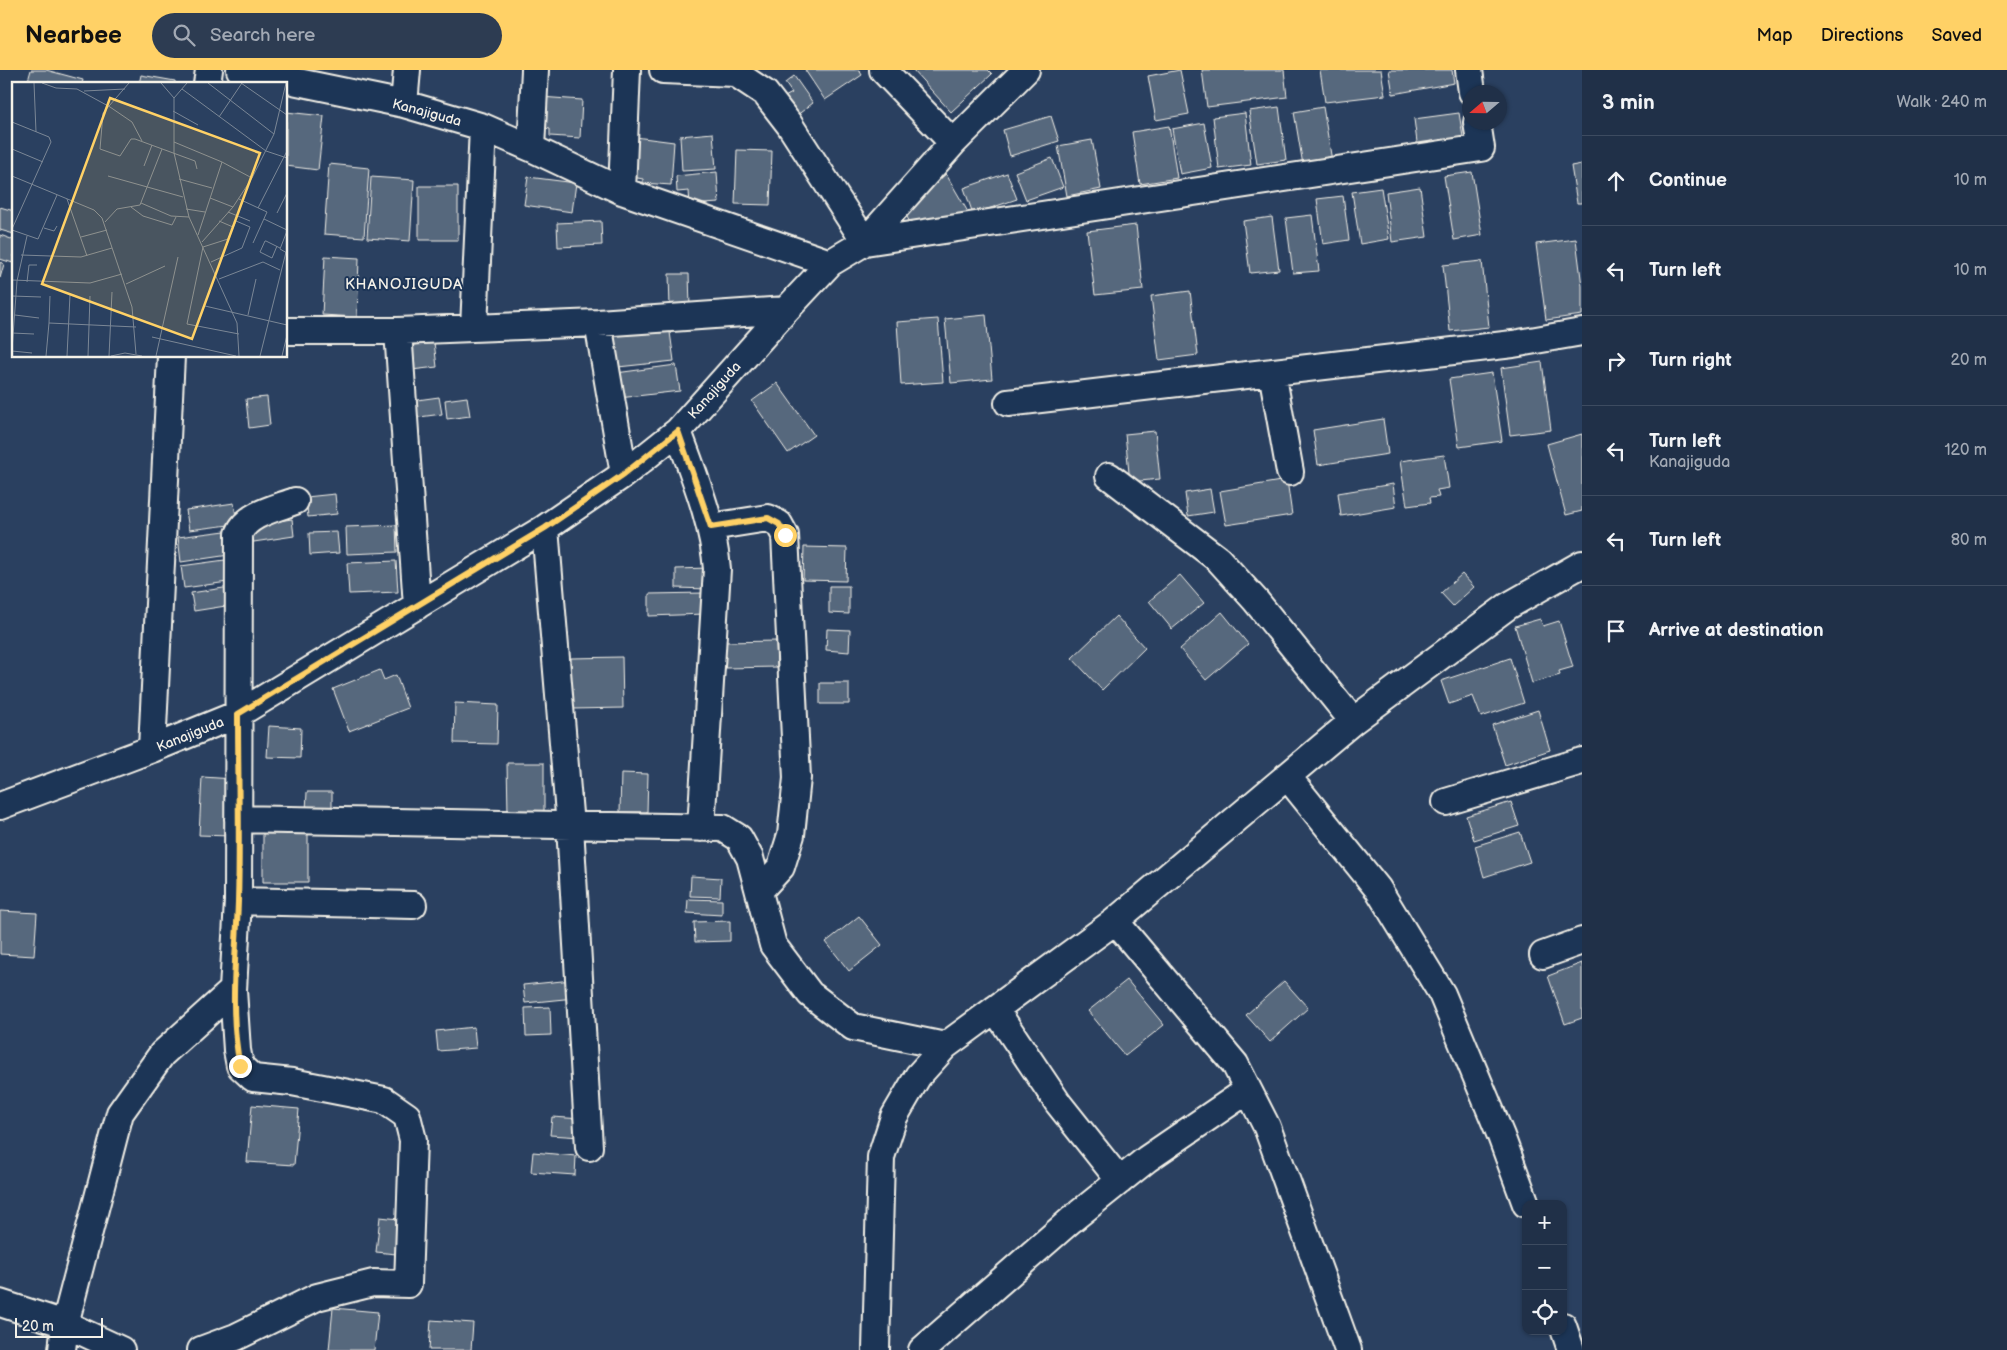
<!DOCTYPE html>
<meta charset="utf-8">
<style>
:root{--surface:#203048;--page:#2d3c52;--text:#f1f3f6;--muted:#a2a9b4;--line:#3d4b60;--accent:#ffd166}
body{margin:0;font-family:"Balsamiq Sans",sans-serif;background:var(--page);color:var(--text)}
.controls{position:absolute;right:15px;bottom:15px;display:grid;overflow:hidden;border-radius:10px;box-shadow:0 1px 4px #0004}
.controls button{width:45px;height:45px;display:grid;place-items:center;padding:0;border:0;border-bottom:1px solid var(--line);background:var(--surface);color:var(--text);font:25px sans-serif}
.compass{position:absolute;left:1462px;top:15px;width:45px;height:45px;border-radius:50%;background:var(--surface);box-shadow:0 1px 4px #0004;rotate:250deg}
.scale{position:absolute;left:15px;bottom:12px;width:88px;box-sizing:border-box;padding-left:5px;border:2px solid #f4f1e8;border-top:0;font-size:14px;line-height:18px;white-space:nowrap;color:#f4f1e8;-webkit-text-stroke:4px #1d3557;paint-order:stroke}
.stop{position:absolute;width:15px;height:15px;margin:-11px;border:4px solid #ffd166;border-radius:50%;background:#fff}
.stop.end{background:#ffd166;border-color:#fff;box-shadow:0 1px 5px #0008}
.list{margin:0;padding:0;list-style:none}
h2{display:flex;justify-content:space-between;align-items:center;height:65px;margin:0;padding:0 20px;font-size:21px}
h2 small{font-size:16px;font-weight:400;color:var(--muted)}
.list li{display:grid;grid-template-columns:32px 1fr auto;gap:15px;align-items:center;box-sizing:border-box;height:90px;padding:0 20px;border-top:1px solid var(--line)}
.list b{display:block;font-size:19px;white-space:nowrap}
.list p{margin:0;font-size:16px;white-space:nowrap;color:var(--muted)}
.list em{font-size:16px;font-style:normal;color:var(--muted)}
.icon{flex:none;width:28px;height:28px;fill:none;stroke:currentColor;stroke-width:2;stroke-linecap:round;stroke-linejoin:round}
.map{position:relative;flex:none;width:1582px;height:1280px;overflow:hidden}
header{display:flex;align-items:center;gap:30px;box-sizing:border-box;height:70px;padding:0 25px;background:var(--accent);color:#111}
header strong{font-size:24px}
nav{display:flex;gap:28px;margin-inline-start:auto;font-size:18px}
.search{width:350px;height:45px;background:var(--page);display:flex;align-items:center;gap:12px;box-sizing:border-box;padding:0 18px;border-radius:28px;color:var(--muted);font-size:19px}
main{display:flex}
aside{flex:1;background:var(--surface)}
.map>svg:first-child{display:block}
.building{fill:#56677d;stroke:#f4f1e8}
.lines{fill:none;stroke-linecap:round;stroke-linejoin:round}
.street-casing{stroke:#f4f1e8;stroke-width:30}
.street{stroke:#1d3557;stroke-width:26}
.route{stroke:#ffd166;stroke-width:6}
.labels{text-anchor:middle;stroke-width:4;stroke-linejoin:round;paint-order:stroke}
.street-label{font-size:14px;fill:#f4f1e8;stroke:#1d3557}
.neighbourhood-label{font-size:15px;letter-spacing:1px;fill:#f4f1e8;stroke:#1d3557}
.inset-road{fill:none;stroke:#7b8796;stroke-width:1}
.view{fill:#ffd166;fill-opacity:0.15;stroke:#ffd166;stroke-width:2.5}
.inset-edge{fill:none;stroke:#f4f1e8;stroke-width:2.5}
</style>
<header>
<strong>Nearbee</strong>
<div class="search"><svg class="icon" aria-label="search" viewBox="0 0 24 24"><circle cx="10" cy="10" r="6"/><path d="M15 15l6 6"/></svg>Search here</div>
<nav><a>Map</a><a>Directions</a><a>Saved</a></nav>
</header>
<main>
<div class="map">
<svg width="1582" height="1280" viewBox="0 0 1582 1280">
<rect width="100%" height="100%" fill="#2a4060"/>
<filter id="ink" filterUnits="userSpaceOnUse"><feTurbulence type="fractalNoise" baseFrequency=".02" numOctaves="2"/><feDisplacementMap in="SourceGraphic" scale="10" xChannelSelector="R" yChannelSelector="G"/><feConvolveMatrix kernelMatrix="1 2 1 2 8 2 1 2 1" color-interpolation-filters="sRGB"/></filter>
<g filter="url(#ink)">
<!-- building -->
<path class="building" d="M31 0H46L83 10 82 14H27Z
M805 0H859L862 5 825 30Z
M913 0H988L992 4 951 42Z
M1180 0 1189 44 1156 50 1148 6Z
M1202 0H1284L1287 27 1207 37Z
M1320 0H1381L1385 25 1325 32Z
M1389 0H1452L1454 13 1393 24Z
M141 5 175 11V14H139Z
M794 6 813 33 792 49 783 28 792 23 785 13Z
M540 27 582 30 580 68 550 66V59L544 58Z
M1279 37 1286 90 1257 94 1249 41Z
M1323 37 1332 91 1303 95 1294 42Z
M286 42 324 46 318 100 286 96Z
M1245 43 1251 95 1219 99 1213 47Z
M1459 43 1464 73 1418 80 1414 49Z
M1051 46 1059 71 1010 86 1003 60Z
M1204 53 1212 98 1180 104 1172 59Z
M1169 56 1177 108 1140 114 1132 62Z
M713 63 716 99 682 101 680 66Z
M635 67 674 72 671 115 643 113V109L632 107Z
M1092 70 1101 119 1067 126 1058 76Z
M737 80 772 81 770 135 735 134Z
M1052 88 1063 117 1026 130 1015 102Z
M329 94 369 98 364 167 324 164Z
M1582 94V133H1577L1571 96Z
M717 102 719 133 690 135 689 121 677 122 676 106Z
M1472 102 1482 165 1454 170 1444 106Z
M1007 103 1017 129 973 144 964 118Z
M946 104 968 142 912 156 902 138Z
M371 107 414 110 410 171 367 168Z
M528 107 576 113 572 142 524 135Z
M419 116H458V170H419Z
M1420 117 1427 167 1392 172 1386 122Z
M1381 118 1389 169 1360 174 1352 122Z
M1343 126 1349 170 1323 174 1317 129Z
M0 137 14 141V164L0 160Z
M1312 145 1319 201 1293 203 1286 148Z
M1272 147 1279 200 1250 203 1243 151Z
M601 151 602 175 558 177 557 153Z
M1136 155 1143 220 1095 225 1087 161Z
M0 165 14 170 13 193 0 189Z
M1576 169 1582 216V245L1546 250 1536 174Z
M325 186 359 188 357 247 322 245Z
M1482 191 1489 257 1450 261 1443 195Z
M0 192 4 194 0 208Z
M669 204H689L690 237 670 238Z
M1190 221 1198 285 1159 290 1151 226Z
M986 245 992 309 951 313 945 249Z
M938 249 943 312 901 315 897 252Z
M669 255 674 291 618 297 614 261Z
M434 272 437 297 403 301 400 277Z
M1542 292 1551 360 1510 365 1501 298Z
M676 295 680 321 619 328 616 303Z
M1492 303 1502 371 1459 377 1449 309Z
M777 313 814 365 788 383 752 331Z
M267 327 270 355 249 358 246 329Z
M439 327 442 344 412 348 410 331Z
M467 327 470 346 447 349 445 330Z
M1383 349 1388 384 1318 395 1313 360Z
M1155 361 1160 409 1130 412 1125 364Z
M1582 364V441L1566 445 1547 374Z
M1444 385 1449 418 1437 420 1439 427 1429 428 1430 433 1407 436 1400 391Z
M1287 410 1292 445 1226 455 1220 421Z
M1393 414 1396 437 1341 446 1338 423Z
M1210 419 1214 442 1188 446 1185 423Z
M335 424 337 444 308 447 306 427Z
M234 433 237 454 189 460 186 440Z
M292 449 294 466 247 473 245 456Z
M396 455 397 482 347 484 346 457Z
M233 460 236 484 181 492 178 467Z
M337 462 339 483 310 485 309 463Z
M804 477 847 478 846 511 803 510Z
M225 490 228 512 184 518 181 496Z
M396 491 398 522 349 524 347 493Z
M708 498V519L676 518V499Z
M1462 504 1474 517 1453 536 1441 523Z
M1180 505 1204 533 1172 559 1149 531Z
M829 516H849V544L829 543Z
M230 517 232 535 194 541 191 523Z
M705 523V544L649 546V524Z
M1222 542 1248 574 1206 610 1180 579Z
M1116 546 1145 578 1102 620 1072 588Z
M1540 549 1543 556 1559 551 1573 597 1559 601 1560 605 1532 613 1515 556Z
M827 559 850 560 849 582 826 580Z
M776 571 777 597 725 598V572Z
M622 587 623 638 572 639 571 588Z
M1510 588 1524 633 1481 647 1473 626 1449 634 1441 611Z
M380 600 384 610 396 605 408 638 349 661 333 619Z
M820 613H849V634H820Z
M455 633 498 635 497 674 454 673Z
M1538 640 1550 680 1505 695 1492 655Z
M269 656 301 658 300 688 267 687Z
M507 693H544V743H508Z
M621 703 648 704 647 742H620Z
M202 707 234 709 230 766 199 765Z
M307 722H332V741H306Z
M1511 732 1519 756 1474 770 1466 746Z
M263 760 308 761V812H263Z
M1520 762 1530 792 1484 807 1475 776Z
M691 806 721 808 720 827 690 826Z
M688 829 722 830V845L687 843Z
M0 841 37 843 34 886 0 884Z
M859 846 882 875 849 901 826 872Z
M730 851V871L695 872 694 852Z
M1582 893V948L1565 954 1548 906Z
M572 910 574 928 525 933 523 915Z
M1127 910 1164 955 1125 986 1088 941Z
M1284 911 1308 938 1270 972 1246 945Z
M550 937 551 965 526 966 525 938Z
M474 957 476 978 438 981 436 961Z
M252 1035 299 1039 294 1095 247 1092Z
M552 1047 582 1049 581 1067 550 1065Z
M533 1082 576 1086 575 1105 531 1102Z
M380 1147 399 1149 396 1184 376 1182Z
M333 1238 378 1242 374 1280H329Z
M431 1250 473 1253 471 1280H429Z"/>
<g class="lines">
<!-- street casing -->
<g class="street-casing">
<path id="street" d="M240 0 404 34 483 57 531 78 622 121 830 193
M663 0 735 3 765 23 789 54 865 172 1481 78 1477 52
M883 0 953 73
M1469 0 1472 22
M207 14 209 0
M404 34 407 0
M531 78 535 0
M622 121 627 0
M598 253 624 404
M474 258 483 57
M286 261H398L598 253 786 240
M398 261 417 536
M1272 302 1290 402
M1008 333 1513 274 1582 262
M678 361C694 406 713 451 717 499L701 758
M1109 406 1218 489 1256 531 1353 651
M711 457 768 448 779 454 785 465 797 708 791 765 781 797 759 821
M545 458 570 756 589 1077
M152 679 171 286
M1287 706 1378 819 1442 924 1501 1066 1526 1134
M1446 732 1582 691
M0 736 152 679 238 644 545 458 624 404 678 361 786 240 830 193 865 172 953 73 1026 0
M238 749 723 758 739 768 750 788 773 875 810 924 853 957 945 976
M238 831 413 835
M1115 851 1235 994 1267 1057 1348 1280
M1543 885 1582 871
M995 939 1058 1033 1120 1111
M0 1233 65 1254 121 1280
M1563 1256 1571 1280
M62 1280 65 1254 120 1043 162 984 233 920
M201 1280 236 1267 317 1227 373 1213 408 1214 413 1070 407 1046 384 1030 292 1012 253 1008 240 996 237 980 233 920 238 831 239 464C246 444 277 438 295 431
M876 1280 881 1087 894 1047 918 1006 945 976 1115 851 1353 651 1508 536 1582 494
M922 1280 1071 1150 1147 1089 1248 1020"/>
</g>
<!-- street -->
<use href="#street" class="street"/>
</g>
</g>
<g class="lines" filter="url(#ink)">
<!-- route -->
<path class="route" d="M240 996C229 941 236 887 238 832 240 769 238 707 238 644L545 458 624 404 678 361 711 457 768 448 779 454 785 465"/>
</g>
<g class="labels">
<!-- street labels -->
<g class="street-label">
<text transform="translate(427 42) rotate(15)" y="5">Kanajiguda</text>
<text transform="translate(714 320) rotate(-48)" y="5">Kanajiguda</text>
<text transform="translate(190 664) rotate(-22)" y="5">Kanajiguda</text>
</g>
<!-- neighbourhood labels -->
<g class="neighbourhood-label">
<text x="404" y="219">KHANOJIGUDA</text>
</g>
</g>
<!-- overview -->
<g transform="translate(12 12)">
<rect width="275" height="275" fill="#2a4060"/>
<path class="inset-road" d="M22 1 24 50M30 1 44 6 65 7 98 25 120 40 130 59M117 1 91 31 88 67 108 74 119 57H123L183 79 185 87M149 1 162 16M175 1 162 16V71L177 135 225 241 227 274M196 1 262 52M229 1 275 33M170 7 254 69 275 76M72 9 113 7M161 29 186 43M207 35 230 1M0 40 37 55 39 60 0 147M162 60 210 80M0 67 31 80M132 84 140 63M0 94 82 128 90 136 120 225 124 272M96 94 171 115M167 97 200 106M198 116 221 125M55 117 75 174M227 117 255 130 241 161M129 121 159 134 177 135M119 125 131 134 160 143 164 135M246 126 275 69M174 127 193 130M216 130 238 139M265 131 275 111M252 137 275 148M207 139 221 145M93 140 105 127 128 123 150 67M32 146 42 149 45 144M0 148 26 157 45 113M275 149 268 167 275 171M186 153 210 80 240 96M69 155 95 148M190 160 221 125 240 96 262 52 274 1M265 164 260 176 248 170 253 159H254L268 166M9 173 69 175 100 166M199 180 230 166 238 145 224 139 216 157 191 165 175 242 227 252M207 197 251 180 268 188M0 198 78 201 110 192M15 200 17 183H25M114 202 153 184M0 214 29 215M193 224 275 243M3 233 27 236M236 233 244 197M37 241 38 214M0 251 22 252M140 255 224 274M0 268 5 199 15 154M0 269 20 271M34 274 37 241 124 245M55 274 58 213M76 274 78 214M97 274 100 210M99 274 113 271 130 274M144 274 166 175M248 274 274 170M270 274 275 253"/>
<path class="view" d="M98 16 248 71 180 257 30 202Z"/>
<rect width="275" height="275" class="inset-edge"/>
</g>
</svg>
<div class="controls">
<button>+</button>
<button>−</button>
<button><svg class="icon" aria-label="locate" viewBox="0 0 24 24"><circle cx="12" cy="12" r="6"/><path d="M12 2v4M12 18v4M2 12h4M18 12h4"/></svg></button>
</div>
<svg class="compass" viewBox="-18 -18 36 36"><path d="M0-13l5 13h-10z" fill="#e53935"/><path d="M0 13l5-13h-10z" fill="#a2a9b4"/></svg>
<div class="scale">20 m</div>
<div class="stop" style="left:785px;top:465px"></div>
<div class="stop end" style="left:240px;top:996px"></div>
</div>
<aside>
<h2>3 min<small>Walk · 240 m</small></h2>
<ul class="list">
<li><svg class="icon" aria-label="ahead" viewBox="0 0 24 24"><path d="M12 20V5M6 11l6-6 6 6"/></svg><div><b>Continue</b></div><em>10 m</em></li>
<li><svg class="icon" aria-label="left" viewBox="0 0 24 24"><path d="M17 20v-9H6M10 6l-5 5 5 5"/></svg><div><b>Turn left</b></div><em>10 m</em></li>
<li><svg class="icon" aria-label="right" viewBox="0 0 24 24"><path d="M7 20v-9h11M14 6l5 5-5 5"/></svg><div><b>Turn right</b></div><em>20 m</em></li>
<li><svg class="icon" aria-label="left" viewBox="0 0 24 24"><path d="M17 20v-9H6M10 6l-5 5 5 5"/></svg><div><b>Turn left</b><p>Kanajiguda</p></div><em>120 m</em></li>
<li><svg class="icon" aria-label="left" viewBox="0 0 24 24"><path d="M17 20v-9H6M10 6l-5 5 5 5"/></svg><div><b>Turn left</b></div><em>80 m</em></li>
<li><svg class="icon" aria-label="arrive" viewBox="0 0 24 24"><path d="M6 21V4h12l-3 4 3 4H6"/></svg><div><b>Arrive at destination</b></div></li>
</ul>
</aside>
</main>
